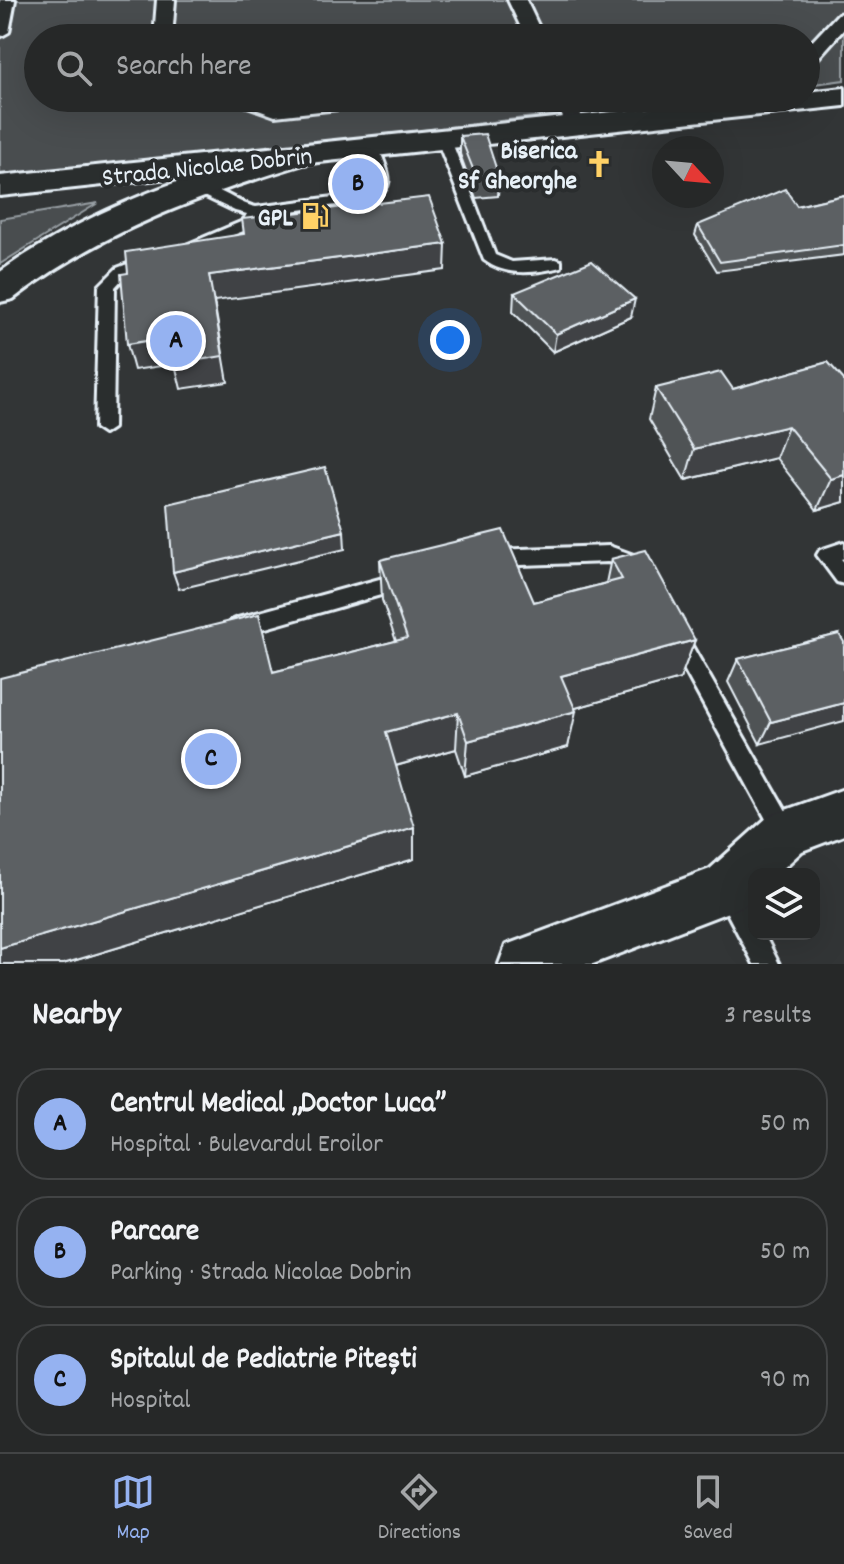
<!DOCTYPE html>
<meta charset="utf-8">
<style>
:root{--surface:#262828;--page:#323434;--text:#f1f3f6;--muted:#a4a6a8;--line:#424445;--accent:#95b2f1}
body{margin:0;font-family:Dekko,sans-serif;background:var(--page);color:var(--text)}
.controls{position:absolute;right:24px;bottom:24px;display:grid;overflow:hidden;border-radius:16px;box-shadow:0 8px 32px #0002}
.controls button{width:72px;height:72px;display:grid;place-items:center;padding:0;border:0;border-bottom:2px solid var(--line);background:var(--surface);color:var(--text);font:40px sans-serif}
.compass{position:absolute;left:652px;top:136px;width:72px;height:72px;border-radius:50%;background:var(--surface);box-shadow:0 8px 32px #0002;rotate:116deg}
.you{position:absolute;left:450px;top:340px;width:28px;height:28px;margin:-20px;border:6px solid #fff;border-radius:50%;background:#1a73e8;box-shadow:0 0 0 12px #1a73e833}
.badge{display:grid;place-items:center;width:52px;height:52px;border-radius:50%;background:var(--accent);color:#111;font-size:26px;font-weight:700}
.pin{position:absolute;translate:-50% -50%;border:4px solid #fff;box-shadow:0 2px 8px #0006}
.list{margin:0;padding:0;list-style:none}
h2{display:flex;justify-content:space-between;align-items:center;height:104px;margin:0;padding:0 32px;font-size:34px}
h2 small{font-size:26px;font-weight:400;color:var(--muted)}
.list li{display:grid;grid-template-columns:52px 1fr auto;gap:24px;align-items:center;box-sizing:border-box;height:112px;margin:0 16px 16px;padding:0 16px;border:2px solid var(--line);border-radius:32px}
.list b{display:block;font-size:30px;white-space:nowrap}
.list p{margin:0;font-size:26px;white-space:nowrap;color:var(--muted)}
.list em{font-size:26px;font-style:normal;color:var(--muted)}
.icon{flex:none;width:44px;height:44px;fill:none;stroke:currentColor;stroke-width:2;stroke-linecap:round;stroke-linejoin:round}
.map{position:relative;flex:none;width:844px;height:964px;overflow:hidden}
.search{position:absolute;background:var(--surface);box-shadow:0 8px 32px #0002;left:24px;right:24px;top:24px;height:88px;display:flex;align-items:center;gap:20px;box-sizing:border-box;padding:0 28px;border-radius:44px;color:var(--muted);font-size:30px}
.sheet{height:488px;background:var(--surface)}
nav{display:flex;justify-content:space-around;align-items:center;box-sizing:border-box;height:112px;border-top:2px solid var(--line);background:var(--surface);font-size:22px;color:var(--muted)}
nav a{display:grid;justify-items:center;gap:4px}
nav .on{color:var(--accent)}
.map>svg:first-child{display:block}
.green{fill:#494d4f;stroke:#989fa4;stroke-width:2}
.lines{fill:none;stroke-linecap:round;stroke-linejoin:round}
.service-casing{stroke:#e8f1f8;stroke-width:6}
.pedestrian-casing{stroke:#e8f1f8;stroke-width:6}
.minor-casing{stroke:#e8f1f8;stroke-width:6}
.tertiary-casing{stroke:#e8f1f8;stroke-width:6}
.primary-casing{stroke:#e8f1f8;stroke-width:6}
.service{fill:#2a2d2e;fill-rule:evenodd}
.pedestrian{fill:#2a2d2e;fill-rule:evenodd}
.minor{fill:#2a2d2e;fill-rule:evenodd}
.tertiary{fill:#2a2d2e;fill-rule:evenodd}
.primary{fill:#2a2d2e;fill-rule:evenodd}
.wall{fill:#4f5355;stroke:#e8f1f8;stroke-width:2}
.shaded-wall{fill:#404345;stroke:#e8f1f8;stroke-width:2}
.building{fill:#5c6063;stroke:#e8f1f8;stroke-width:2}
.labels{text-anchor:middle;stroke-width:8;stroke-linejoin:round;paint-order:stroke}
.far-poi-label{font-size:26px;font-weight:bold;fill:#e8f1f8;stroke:#2a2d2e;text-anchor:end}
.far-street-label{font-size:26px;fill:#e8f1f8;stroke:#2a2d2e}
</style>
<div class="map">
<svg width="844" height="964" viewBox="0 0 844 964">
<rect width="100%" height="100%" fill="#323536"/>
<filter id="ink" filterUnits="userSpaceOnUse"><feTurbulence type="fractalNoise" baseFrequency=".0125" numOctaves="2"/><feDisplacementMap in="SourceGraphic" scale="16" xChannelSelector="R" yChannelSelector="G"/><feConvolveMatrix kernelMatrix="1 2 1 2 8 2 1 2 1" color-interpolation-filters="sRGB"/></filter>
<g filter="url(#ink)">
<!-- green -->
<path class="green" d="M0 0H844V80L806 85V38H38V98H695L0 180Z
M98 203 0 264V219Z"/>
<g class="lines">
<!-- service casing -->
<g class="service-casing">
<path id="service" d="M444 136 451 140 495 255 512 262 556 259 561 261V267C536 273 506 277 484 260L437 140Z
M372 144 379 148C387 172 398 184 374 200L261 215 254 227 191 251H181L179 248 243 221 247 214 235 211 189 189V183C210 180 235 203 256 207L365 193 375 187 376 181 365 148Z
M151 255 158 260 156 263 127 274 115 287 113 428 104 434 95 428 99 286 117 268Z
M844 542V558L841 559 844 562V584L837 582 817 555 820 550Z
M609 546 642 558 648 569 645 575 638 577 631 575 628 570 608 562 492 566 485 563 482 558 485 553 492 550Z
M405 572 412 574 415 580 412 586 238 636 231 633 228 627 231 621 238 618Z
M676 627 683 630 794 825 797 833 794 841 786 844 778 841 666 636 669 630Z
M726 876C745 884 754 915 754 934H764L779 964H754L714 888 718 880Z"/>
</g>
<!-- pedestrian casing -->
<g class="pedestrian-casing">
<path id="pedestrian" d="M0 0H15L9 32 0 37Z
M157 0H175L172 38H154Z
M508 0H526L544 38H526Z
M844 13V29L818 58 806 60V48L838 14Z
M233 98H261L277 104 330 98H393L383 104 275 116 236 102Z
M553 98H573L586 125 583 129H569Z"/>
</g>
<!-- minor casing -->
<g class="minor-casing">
<path id="minor" d="M844 789V835L802 851 777 874H754V896L744 906 593 964H499L506 945 710 869 769 816Z"/>
</g>
<!-- tertiary casing -->
<g class="tertiary-casing">
<path id="tertiary" d="M295 146 307 149 311 156 307 163C201 195 102 231 13 299L0 302V272C87 210 192 172 295 146Z"/>
</g>
<!-- primary casing -->
<g class="primary-casing">
<path id="primary" d="M844 88V106L0 196V176L746 98H806V92Z"/>
</g>
<!-- service -->
<use href="#service" class="service"/>
<!-- pedestrian -->
<use href="#pedestrian" class="pedestrian"/>
<!-- minor -->
<use href="#minor" class="minor"/>
<!-- tertiary -->
<use href="#tertiary" class="tertiary"/>
<!-- primary -->
<use href="#primary" class="primary"/>
</g>
<!-- wall -->
<path class="wall" d="M460 136 499 177 498 196 476 198 460 154Z
M844 195V255L717 271 695 235 698 225 797 206Z
M514 293 631 317 553 352 513 312Z
M828 362 844 502 817 510 776 458 685 480 649 419 656 388 733 389Z
M611 559 695 640 680 679 575 708 568 747 465 776 456 749 396 766 414 859 63 964H0L273 672 396 641 382 600 380 560 534 602 606 583Z
M839 634 760 744 728 682 738 659Z"/>
<!-- shaded-wall -->
<path class="shaded-wall" d="M446 244 445 270 214 301 228 382 181 389 175 364 134 370 127 344 209 275Z
M635 299 631 317 553 352 556 334Z
M788 426 776 458 685 480 694 449Z
M844 475V502L817 510 831 479Z
M344 531 345 549 179 589 173 572Z
M695 640 680 679 554 714 561 676Z
M844 703V721L760 744 771 722Z
M576 711 568 747 465 776 468 741Z
M458 713 456 749 388 768 386 732Z
M414 827V859L63 964H0V948Z"/>
<!-- building -->
<path class="building" d="M485 134 499 177 477 179 460 136Z
M785 189 797 206 844 195V245L720 262 698 225Z
M429 197 446 244 209 275 223 356 175 364 171 337 127 344 121 274 128 273 126 252 244 234 242 219Z
M592 261 635 299 556 334 514 293Z
M828 362 844 380V475L831 479 788 426 694 449 656 388 721 372 733 389Z
M325 467 344 531 173 572 168 504Z
M503 530 534 602 622 579 611 559 646 550 695 640 561 676 576 711 468 741 458 713 386 732 414 827 0 948V678L259 614 273 672 407 638 380 560Z
M839 634 844 642V703L771 722 738 659Z"/>
</g>
<!-- icons -->
<defs>
<g id="church-bare" transform="scale(2.16)"><path d="M-1.2-6h2.4v3.5h3.3v2.4h-3.3V6h-2.4V-.1h-3.3v-2.4h3.3Z" fill="#ffd166" stroke="#2a2d2e" stroke-width="2.5" paint-order="stroke"/></g>
<g id="fuel-bare" transform="scale(2.16)"><path d="M-5.5-6h7V0h2V4h1.3V-2.5L3-4.5l.8-.8L6-3V5H2.5V1h-1V6h-7ZM-4.2-4.7v3.2H.2V-4.7Z" fill="#ffd166" stroke="#2a2d2e" stroke-width="2.5" paint-order="stroke"/></g>
</defs>
<g fill-rule="evenodd">
<use href="#church-bare" x="599" y="164"/>
<use href="#fuel-bare" x="315" y="216"/>
</g>
<g class="labels">
<!-- far-poi labels -->
<g class="far-poi-label">
<text x="577" y="158">Biserica<tspan x="577" dy="30">Sf Gheorghe</tspan></text>
<text x="293" y="225">GPL</text>
</g>
<!-- far-street labels -->
<g class="far-street-label">
<text transform="translate(207 165) rotate(-6)" y="9">Strada Nicolae Dobrin</text>
</g>
</g>
</svg>
<div class="controls">
<button><svg class="icon" aria-label="layers" viewBox="0 0 24 24"><path d="M12 4l9 5-9 5-9-5zM3 14l9 5 9-5"/></svg></button>
</div>
<svg class="compass" viewBox="-18 -18 36 36"><path d="M0-13l5 13h-10z" fill="#e53935"/><path d="M0 13l5-13h-10z" fill="#a4a6a8"/></svg>
<div class="you"></div>
<div class="pin badge" style="left:176px;top:341px">A</div>
<div class="pin badge" style="left:358px;top:184px">B</div>
<div class="pin badge" style="left:211px;top:759px">C</div>
<div class="search"><svg class="icon" aria-label="search" viewBox="0 0 24 24"><circle cx="10" cy="10" r="6"/><path d="M15 15l6 6"/></svg>Search here</div>
</div>
<section class="sheet">
<h2>Nearby<small>3 results</small></h2>
<ul class="list">
<li><span class="badge">A</span><div><b>Centrul Medical „Doctor Luca”</b><p>Hospital · Bulevardul Eroilor</p></div><em>50 m</em></li>
<li><span class="badge">B</span><div><b>Parcare</b><p>Parking · Strada Nicolae Dobrin</p></div><em>50 m</em></li>
<li><span class="badge">C</span><div><b>Spitalul de Pediatrie Pitești</b><p>Hospital</p></div><em>90 m</em></li>
</ul>
</section>
<nav>
<a class="on"><svg class="icon" aria-label="map" viewBox="0 0 24 24"><path d="M3 6l6-2 6 2 6-2v14l-6 2-6-2-6 2zM9 4v14M15 6v14"/></svg>Map</a>
<a><svg class="icon" aria-label="directions" viewBox="0 0 24 24"><path d="M12 3l9 9-9 9-9-9zM9 14v-3h6M13 9l2 2-2 2"/></svg>Directions</a>
<a><svg class="icon" aria-label="saved" viewBox="0 0 24 24"><path d="M7 4h10v16l-5-4-5 4z"/></svg>Saved</a>
</nav>
